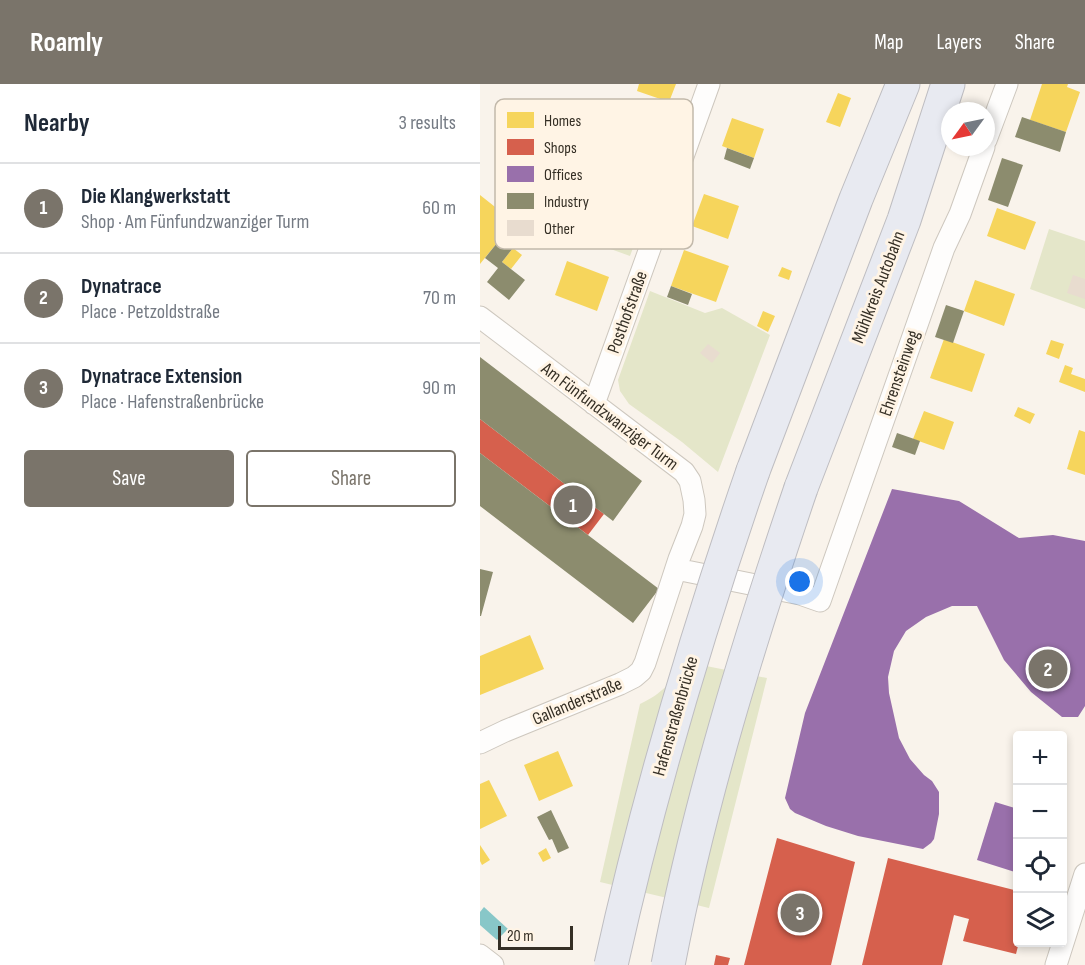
<!DOCTYPE html>
<meta charset="utf-8">
<style>
:root{--surface:#fff;--page:#f2f2f3;--text:#1f2937;--muted:#747a83;--line:#e0e1e3;--accent:#7a746a}
body{margin:0;font-family:"Sofia Sans Condensed",sans-serif;background:var(--page);color:var(--text)}
.controls{position:absolute;right:18px;bottom:18px;display:grid;overflow:hidden;border-radius:6px;box-shadow:0 3px 9px #0003}
.controls button{width:54px;height:54px;display:grid;place-items:center;padding:0;border:0;border-bottom:2px solid var(--line);background:var(--surface);color:var(--text);font:30px sans-serif}
.compass{position:absolute;left:461px;top:18px;width:54px;height:54px;border-radius:50%;background:var(--surface);box-shadow:0 3px 9px #0003;rotate:237deg}
.scale{position:absolute;left:18px;bottom:15px;width:75px;box-sizing:border-box;padding-left:6px;border:3px solid #352f25;border-top:0;font-size:16px;line-height:21px;white-space:nowrap;color:#352f25;-webkit-text-stroke:4px #fff4e5;paint-order:stroke}
.you{position:absolute;left:320px;top:498px;width:21px;height:21px;margin:-15px;border:4px solid #fff;border-radius:50%;background:#1a73e8;box-shadow:0 0 0 9px #1a73e833}
.badge{display:grid;place-items:center;width:39px;height:39px;border-radius:50%;background:var(--accent);color:#fff;font-size:20px;font-weight:700}
.pin{position:absolute;translate:-50% -50%;border:3px solid #fff;box-shadow:0 2px 6px #0006}
.list{margin:0;padding:0;list-style:none}
h2{display:flex;justify-content:space-between;align-items:center;height:78px;margin:0;padding:0 24px;font-size:26px}
h2 small{font-size:20px;font-weight:400;color:var(--muted)}
.list li{display:grid;grid-template-columns:39px 1fr auto;gap:18px;align-items:center;box-sizing:border-box;height:90px;padding:0 24px;border-top:2px solid var(--line)}
.list b{display:block;font-size:22px;white-space:nowrap}
.list p{margin:0;font-size:20px;white-space:nowrap;color:var(--muted)}
.list em{font-size:20px;font-style:normal;color:var(--muted)}
.actions{display:flex;gap:12px;padding:18px 24px}
.actions a{flex:1;padding:14px 0;border:2px solid var(--accent);border-radius:6px;text-align:center;font-size:21px;color:var(--accent)}
.actions .main{background:var(--accent);color:#fff}
.icon{flex:none;width:33px;height:33px;fill:none;stroke:currentColor;stroke-width:2;stroke-linecap:round;stroke-linejoin:round}
.map{position:relative;flex:none;width:605px;height:881px;overflow:hidden}
header{display:flex;align-items:center;gap:36px;box-sizing:border-box;height:84px;padding:0 30px;background:var(--accent);color:#fff}
header strong{font-size:28px}
nav{display:flex;gap:33px;margin-inline-start:auto;font-size:21px}
main{display:flex}
aside{flex:1;background:var(--surface)}
.map>svg:first-child{display:block}
.green{fill:#e4e6c9}
.water{fill:#88c7c8}
.homes{fill:#f6d55c}
.shops{fill:#d6604d}
.offices{fill:#9970ab}
.industry{fill:#8c8c6e}
.building{fill:#e8dccf}
.lines{fill:none;stroke-linecap:round;stroke-linejoin:round}
.minor-casing{stroke:#cdc7be;stroke-width:23}
.motorway-casing{stroke:#bebdc1;stroke-width:35}
.minor{stroke:#fefdfc;stroke-width:21}
.motorway{stroke:#e8eaf1;stroke-width:33}
.motorway-bridge-casing{stroke:#bebdc1;stroke-width:35;stroke-linecap:butt}
.motorway-bridge{stroke:#e8eaf1;stroke-width:33}
.labels{text-anchor:middle;stroke-width:6;stroke-linejoin:round;paint-order:stroke}
.street-label{font-size:18px;fill:#352f25;stroke:#fff4e5}
.key{fill:#fff4e5;stroke:#c2b9ab;stroke-width:1.5}
.key-label{font-size:16px;fill:#352f25}
</style>
<header>
<strong>Roamly</strong>
<nav><a>Map</a><a>Layers</a><a>Share</a></nav>
</header>
<main>
<aside>
<h2>Nearby<small>3 results</small></h2>
<ul class="list">
<li><span class="badge">1</span><div><b>Die Klangwerkstatt</b><p>Shop · Am Fünfundzwanziger Turm</p></div><em>60 m</em></li>
<li><span class="badge">2</span><div><b>Dynatrace</b><p>Place · Petzoldstraße</p></div><em>70 m</em></li>
<li><span class="badge">3</span><div><b>Dynatrace Extension</b><p>Place · Hafenstraßenbrücke</p></div><em>90 m</em></li>
</ul>
<div class="actions"><a class="main">Save</a><a>Share</a></div>
</aside>
<div class="map">
<svg width="605" height="881" viewBox="0 0 605 881">
<rect width="100%" height="100%" fill="#f9f3eb"/>
<!-- green -->
<path class="green" d="M47 54 176 102 150 172 53 137Z
M569 145 605 157V225L550 205Z
M170 207 225 229 242 224 290 251 238 388 202 358 149 320 140 307 138 296Z
M206 578 287 594 229 824 120 798 160 620C182 610 192 597 206 578Z"/>
<!-- water -->
<path class="water" d="M4 823 28 845 17 856 0 841V828Z"/>
<!-- homes -->
<path class="homes" d="M159 0H196L189 18 157 7Z
M562 0H588L587 3 600 8 586 48 550 36Z
M358 9 371 14 360 43 346 38Z
M252 34 284 45 274 74 242 62Z
M224 110 259 122 248 155 212 142Z
M0 111 34 138 0 180Z
M517 124 556 138 545 166 507 152Z
M33 164 42 171 31 185 22 178Z
M204 166 249 182 236 218 191 202Z
M87 177 129 193 117 227 75 211Z
M302 183 312 187 309 196 298 192Z
M495 196 535 210 524 242 484 227Z
M283 227 295 232 288 248 277 242Z
M464 255 505 270 492 308 450 294Z
M571 256 584 260 579 275 566 270Z
M585 281 593 284 591 290 605 295V308L579 298Z
M538 323 555 330 550 340 534 332Z
M444 327 474 338 464 366 433 355Z
M599 346 605 348V391L587 385Z
M50 551 64 585 0 611V572Z
M78 667 93 702 59 717 44 681Z
M9 696 27 732 0 745V700Z
M0 761 10 776 2 781 0 777Z
M66 764 71 774 63 778 58 769Z"/>
<!-- shops -->
<path class="shops" d="M0 335 124 430 108 451 0 369Z
M297 754 375 778 351 881H264Z
M408 774 538 807V858H539L536 870 483 857 489 835 474 831 462 881H382Z
M236 871 250 874 248 881H234Z"/>
<!-- offices -->
<path class="offices" d="M412 405 479 417 539 454 573 451 605 457V622L598 633H582L551 608 524 576 497 522H472L446 533 426 547 414 567 408 593 409 609 419 654 430 675 444 691 452 697 459 708V730L454 755 451 759 443 765 378 752 346 742 315 729 310 725 305 714 325 629Z
M515 718 538 725V789L497 776Z"/>
<!-- industry -->
<path class="industry" d="M542 33 586 48 580 68 535 53Z
M247 64 274 74 270 85 244 75Z
M522 74 543 81 528 123 508 116Z
M21 154 33 164 22 178 45 196 29 216 7 198 18 184 5 174Z
M191 202 212 210 208 221 187 213Z
M466 221 484 227 473 259 455 253Z
M0 273 162 397 133 437 0 335Z
M417 349 440 357 435 371 412 363Z
M0 369 179 505 153 539 0 422Z
M0 485 13 488 1 532H0Z
M71 726 89 764 78 769 72 755 69 756 57 733Z"/>
<!-- building -->
<path class="building" d="M593 191 605 195V215L587 209Z
M228 260 240 269 232 279 220 269Z"/>
<g class="lines">
<!-- minor casing -->
<g class="minor-casing">
<path id="minor" d="M506 56 527 0
M0 233 204 388 210 397 214 416 215 430 212 442 199 475 165 579 161 587 154 593 140 600 25 647 0 659
M114 320 229 0
M196 485 320 510 340 517 464 164 480 130 504 63
M0 871 13 881
M576 881 605 790"/>
</g>
<!-- motorway casing -->
<g class="motorway-casing">
<path id="motorway" d="M273 387 376 115 423 0
M321 404 424 136 468 0"/>
</g>
<!-- minor -->
<use href="#minor" class="minor"/>
<!-- motorway -->
<use href="#motorway" class="motorway"/>
<!-- motorway-bridge casing -->
<g class="motorway-bridge-casing">
<path id="motorway-bridge" d="M131 881C168 713 217 549 273 387
M188 881C219 719 268 560 321 404"/>
</g>
<!-- motorway-bridge -->
<use href="#motorway-bridge" class="motorway-bridge"/>
</g>
<g class="labels">
<!-- street labels -->
<g class="street-label">
<text transform="translate(398 203) rotate(-69)" y="6">Mühlkreis Autobahn</text>
<text transform="translate(147 228) rotate(-70)" y="6">Posthofstraße</text>
<text transform="translate(419 289) rotate(-71)" y="6">Ehrensteinweg</text>
<text transform="translate(130 332) rotate(37)" y="6">Am Fünfundzwanziger Turm</text>
<text transform="translate(97 617) rotate(-23)" y="6">Gallanderstraße</text>
<text transform="translate(195 632) rotate(-74)" y="6">Hafenstraßenbrücke</text>
</g>
</g>
<!-- legend -->
<rect x="15" y="15" width="198" height="150" rx="9" class="key"/>
<rect x="27" y="28" width="27" height="16" fill="#f6d55c"/>
<rect x="27" y="55" width="27" height="16" fill="#d6604d"/>
<rect x="27" y="82" width="27" height="16" fill="#9970ab"/>
<rect x="27" y="109" width="27" height="16" fill="#8c8c6e"/>
<rect x="27" y="136" width="27" height="16" fill="#e8dccf"/>
<g class="key-label">
<text x="64" y="42">Homes</text>
<text x="64" y="69">Shops</text>
<text x="64" y="96">Offices</text>
<text x="64" y="123">Industry</text>
<text x="64" y="150">Other</text>
</g>
</svg>
<div class="controls">
<button>+</button>
<button>−</button>
<button><svg class="icon" aria-label="locate" viewBox="0 0 24 24"><circle cx="12" cy="12" r="6"/><path d="M12 2v4M12 18v4M2 12h4M18 12h4"/></svg></button>
<button><svg class="icon" aria-label="layers" viewBox="0 0 24 24"><path d="M12 4l9 5-9 5-9-5zM3 14l9 5 9-5"/></svg></button>
</div>
<svg class="compass" viewBox="-18 -18 36 36"><path d="M0-13l5 13h-10z" fill="#e53935"/><path d="M0 13l5-13h-10z" fill="#747a83"/></svg>
<div class="scale">20 m</div>
<div class="you"></div>
<div class="pin badge" style="left:93px;top:421px">1</div>
<div class="pin badge" style="left:568px;top:585px">2</div>
<div class="pin badge" style="left:320px;top:829px">3</div>
</div>
</main>
